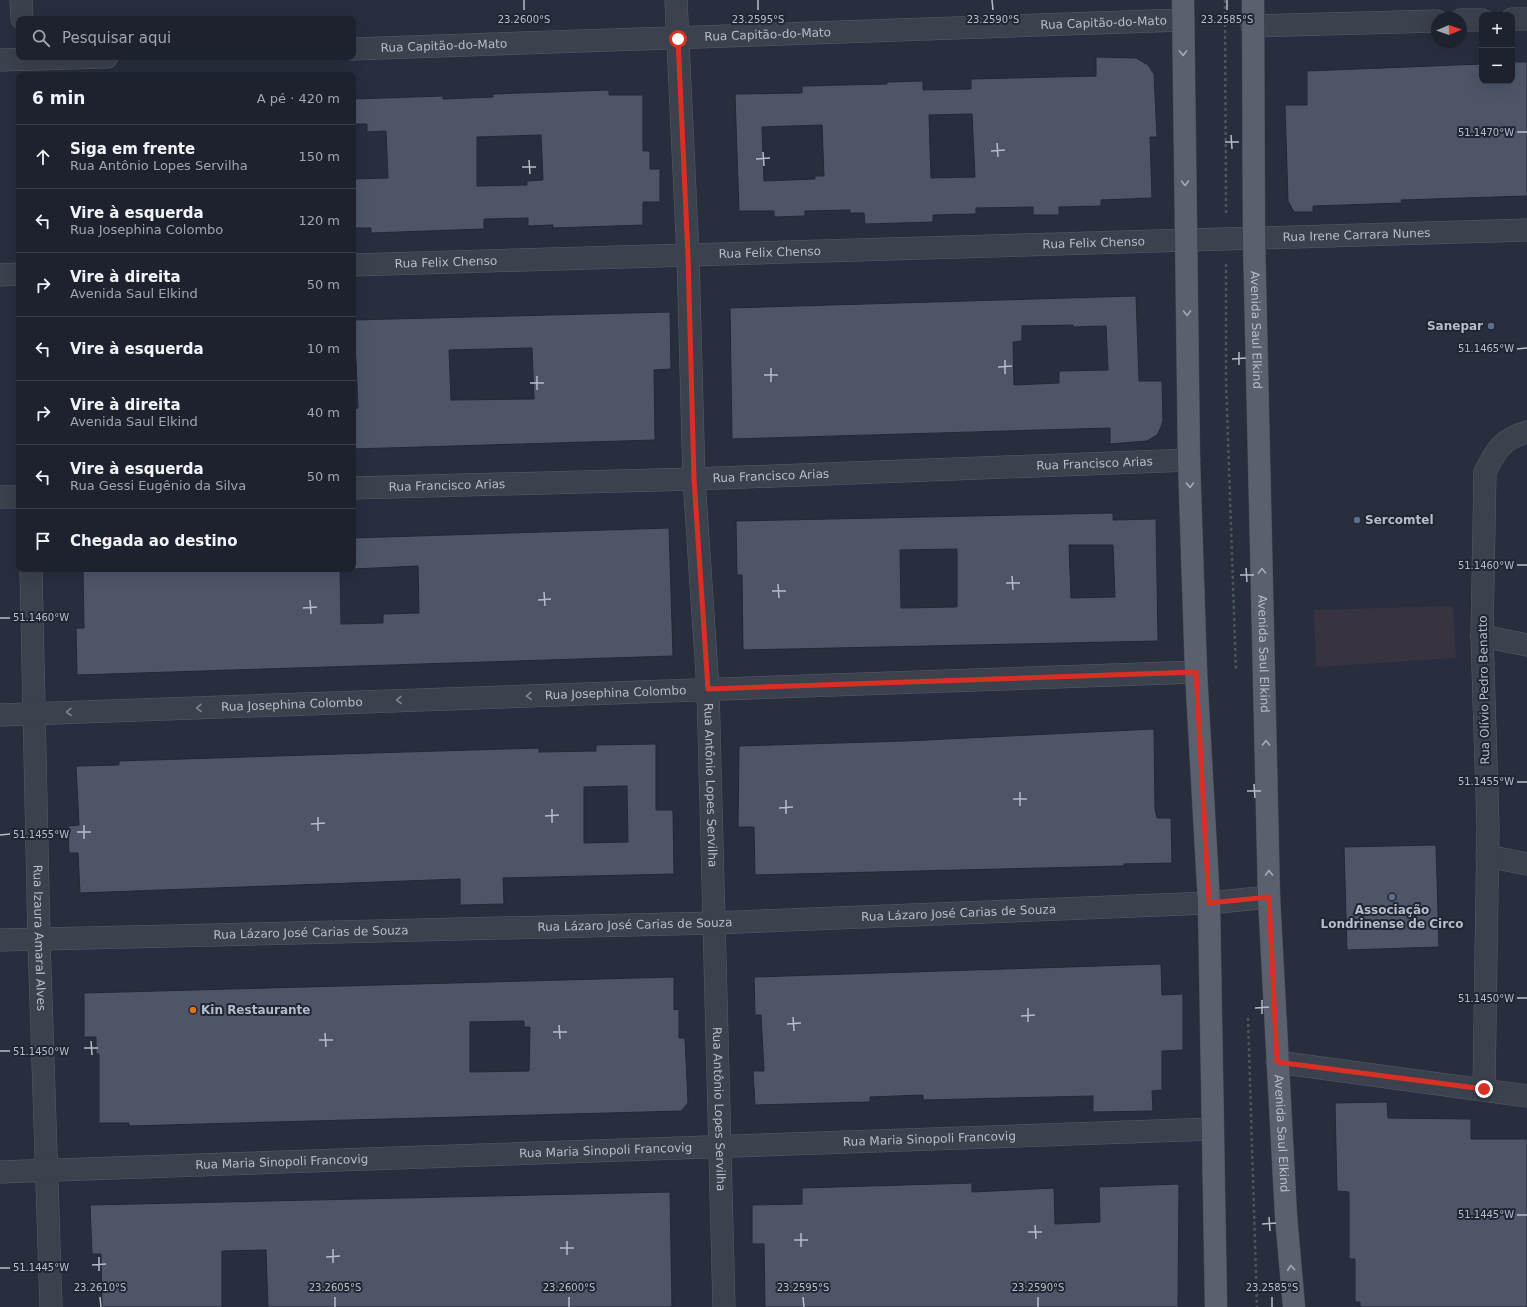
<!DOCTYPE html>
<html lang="pt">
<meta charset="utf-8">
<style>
:root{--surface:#1e222e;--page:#262a36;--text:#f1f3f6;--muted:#a1a4aa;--line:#3c3f4a}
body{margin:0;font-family:"DejaVu Sans",sans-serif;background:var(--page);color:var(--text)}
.controls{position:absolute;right:12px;top:12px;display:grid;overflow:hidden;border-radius:8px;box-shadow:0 4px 16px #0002}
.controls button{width:36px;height:36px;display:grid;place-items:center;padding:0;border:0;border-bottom:1px solid var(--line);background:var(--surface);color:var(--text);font:20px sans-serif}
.compass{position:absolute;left:1431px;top:12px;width:36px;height:36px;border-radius:50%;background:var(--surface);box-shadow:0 4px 16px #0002;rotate:88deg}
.stop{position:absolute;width:12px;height:12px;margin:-9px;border:3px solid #d93025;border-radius:50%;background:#fff}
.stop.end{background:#d93025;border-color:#fff;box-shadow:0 1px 4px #0008}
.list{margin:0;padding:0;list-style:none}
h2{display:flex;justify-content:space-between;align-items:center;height:52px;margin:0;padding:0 16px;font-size:17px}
h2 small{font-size:13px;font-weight:400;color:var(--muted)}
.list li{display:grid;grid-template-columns:26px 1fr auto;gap:12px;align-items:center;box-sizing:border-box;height:64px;padding:0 16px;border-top:1px solid var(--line)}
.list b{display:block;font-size:15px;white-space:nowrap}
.list p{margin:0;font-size:13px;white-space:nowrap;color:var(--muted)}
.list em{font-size:13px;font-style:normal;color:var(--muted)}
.icon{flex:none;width:22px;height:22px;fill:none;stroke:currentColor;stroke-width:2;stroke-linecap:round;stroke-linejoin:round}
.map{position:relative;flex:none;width:1527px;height:1307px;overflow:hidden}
.search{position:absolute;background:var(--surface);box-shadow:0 4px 16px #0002;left:16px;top:16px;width:340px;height:44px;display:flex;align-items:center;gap:10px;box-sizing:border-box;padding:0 14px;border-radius:8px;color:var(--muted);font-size:15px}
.panel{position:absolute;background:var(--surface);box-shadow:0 4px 16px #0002;left:16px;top:72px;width:340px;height:500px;border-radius:8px}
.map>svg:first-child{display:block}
.medical{fill:#373340}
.building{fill:#4e5567;stroke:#232836;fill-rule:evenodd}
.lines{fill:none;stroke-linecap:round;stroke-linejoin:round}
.minor-casing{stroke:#575c69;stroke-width:23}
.major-casing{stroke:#454a58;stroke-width:23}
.path{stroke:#48575c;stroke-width:2.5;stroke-dasharray:3 3;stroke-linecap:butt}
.minor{stroke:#3c414e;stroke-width:22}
.major{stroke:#5a606e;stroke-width:22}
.oneway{stroke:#a5aab7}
.oneway2{stroke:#808592}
.route{stroke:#d93025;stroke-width:5}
.ticks{fill:none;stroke:#b8bcc9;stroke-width:1.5}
.service-dot{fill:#5c6f8a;stroke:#212634;stroke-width:1.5}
.food-dot{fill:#e8710a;stroke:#212634;stroke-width:1.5}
.labels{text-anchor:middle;stroke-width:4;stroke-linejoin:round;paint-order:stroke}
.street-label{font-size:12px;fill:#b8bcc9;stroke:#212634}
.poi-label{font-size:12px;font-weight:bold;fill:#b8bcc9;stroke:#212634;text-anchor:start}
.ticks-label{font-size:10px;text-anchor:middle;fill:#b8bcc9;stroke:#212634;stroke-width:4;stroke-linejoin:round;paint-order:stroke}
</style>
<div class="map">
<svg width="1527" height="1307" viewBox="0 0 1527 1307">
<rect width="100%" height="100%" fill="#282e3e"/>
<!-- medical -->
<path class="medical" d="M1453 606 1456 658 1316 667 1314 610Z"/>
<!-- building -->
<path class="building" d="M1096 57 1136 58 1148 65 1154 74 1157 137H1150L1152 198 1101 200V206L1059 207V215H1033V207L976 208V214L933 215V222L865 224 864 213H850V210L805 211V216L774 217V211H739L735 94 802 93V86L887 84V82L923 81V90L971 89V79L1096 76ZM972 114 975 177 931 178 929 115ZM822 125 824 176H815V179L764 181 762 127Z
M1512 62H1527V196L1401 200 1402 203 1313 206V212H1294L1288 201 1285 105H1307V71L1482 64V81H1512Z
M609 90V95H643V151H650V169H660V202H643V225L553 228V225L528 226V218L484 219V229L371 233V228H353V179L388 178 386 131 367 132V124H353V99L443 96V99L493 97V94ZM541 135 543 180 527 181V185L477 186V137Z
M1136 296 1139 381H1162L1163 420 1161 427 1157 435 1147 441 1110 444V428L732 439 730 308ZM1073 325V327L1106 326 1108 370 1059 371V383L1014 385 1013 342 1022 341V326Z
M670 312 671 369 654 370 655 440 353 449V409L358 408 356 359 355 353H353V320ZM532 348 534 399 451 400 449 350Z
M1113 513V520L1156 519 1158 641 743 650 742 575H737L736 521ZM1069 545H1113L1115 597 1071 598ZM957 549V607L901 608 900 550Z
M669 528 673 656 77 675 76 628H84L83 569H340L341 624 383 623V614L419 613 418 566 353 569V538Z
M1154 729 1155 809 1157 818H1171L1172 863 1124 864V866L755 875 754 827H738L739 746 905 741Z
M656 744V810H673L674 874 503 878 504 904 460 905V879L80 893 78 853H69L68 826 79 825 76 766 119 765V761L372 753 539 748V752L596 751V745ZM627 786 628 842 584 843V787Z
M1436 845 1439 947 1347 950 1344 847Z
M1161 964 1162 995 1183 994V1050L1162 1051V1090L1152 1091 1153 1111 1093 1112V1096L923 1100V1095L870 1097V1102L755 1105 753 1071H764L761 1015H755L754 977Z
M674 977V1010L679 1009V1038H685L688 1103 681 1111 129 1126V1123H99V1054H96V1037H84V993ZM524 1021V1027H530L529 1071 470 1072V1022Z
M1387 1102 1388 1118 1471 1119V1139H1527V1307H1360V1302H1355V1259H1349V1192L1337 1191 1335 1103Z
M972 1183V1192L1054 1188 1055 1224 1100 1222 1099 1187 1179 1184 1178 1307H765L764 1244H752V1205L802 1204V1188Z
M670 1192 672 1307H268L266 1250 222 1251V1307H102L101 1254H92L90 1205Z"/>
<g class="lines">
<!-- minor casing -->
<g class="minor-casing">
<g id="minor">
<path d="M21 0 22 19"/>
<path id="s1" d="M676 0 688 256 694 479 708 689 724 1307"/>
<path d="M1512 19H1527"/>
<path d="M1461 20H1482"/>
<path d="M1252 26 1437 21"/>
<path id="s2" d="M353 49 1183 20"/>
<path d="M0 60 107 57"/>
<path id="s3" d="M353 265 1527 230"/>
<path d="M0 275 19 274"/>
<path id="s4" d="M353 488 694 479 1189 460"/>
<path d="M0 497H19"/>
<path id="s5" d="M31 569 39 939 51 1307"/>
<path d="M1482 636 1527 645"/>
<path id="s6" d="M0 715 1196 672"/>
<path d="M1487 856 1527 864"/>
<path id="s7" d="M0 940 713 923 1209 903 1269 897"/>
<path d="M1277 1062 1527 1096"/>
<path d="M1484 1089 1488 826 1482 636 1485 472C1496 450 1502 439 1527 432"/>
<path id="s8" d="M0 1172 1212 1129"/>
</g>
</g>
<!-- major casing -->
<g class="major-casing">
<g id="major">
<path d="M1183 0 1189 460 1196 672 1209 903 1216 1307"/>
<path id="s9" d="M1253 0 1254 238 1269 897 1286 1216 1294 1307"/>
</g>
</g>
<!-- path -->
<path class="path" d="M1225 0 1226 213
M1226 264V381L1236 671
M1248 1018 1257 1307"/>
<!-- minor -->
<use href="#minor" class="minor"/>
<!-- major -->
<use href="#major" class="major"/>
</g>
<!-- one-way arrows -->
<defs><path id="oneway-chevron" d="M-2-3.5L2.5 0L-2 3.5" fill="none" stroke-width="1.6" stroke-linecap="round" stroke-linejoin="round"/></defs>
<g class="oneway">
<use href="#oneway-chevron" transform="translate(1183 53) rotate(89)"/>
<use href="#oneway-chevron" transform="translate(1185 183) rotate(89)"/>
<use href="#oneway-chevron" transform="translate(1187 313) rotate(89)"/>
<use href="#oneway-chevron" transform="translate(1190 485) rotate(88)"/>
<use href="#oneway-chevron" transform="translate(1262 571) rotate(-91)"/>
<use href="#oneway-chevron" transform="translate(1266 743) rotate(-91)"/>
<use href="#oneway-chevron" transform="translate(1269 873) rotate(-91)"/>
<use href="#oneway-chevron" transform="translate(1291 1268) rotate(-95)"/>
</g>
<g class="oneway2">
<use href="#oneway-chevron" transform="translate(529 696) rotate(178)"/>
<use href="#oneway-chevron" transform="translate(399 700) rotate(178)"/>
<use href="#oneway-chevron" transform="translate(199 708) rotate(178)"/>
<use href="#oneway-chevron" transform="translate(69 712) rotate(178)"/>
</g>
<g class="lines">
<!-- route -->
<path class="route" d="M678 39 688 256 694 479 708 689 1196 672 1209 903 1269 897 1277 1062 1484 1089"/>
</g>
<!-- ticks -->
<path class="ticks" d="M524 0V10M758 0V10M992 0 993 10M1227 0V10M1517 132H1527M1231 135 1232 149M1225 142H1239M997 143 998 157M991 151 1005 150M763 152 764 166M756 159 770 158M529 160 530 174M522 167H536M1517 349 1527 348M1239 352V365M1232 359 1246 358M1005 360V374M998 367 1012 366M771 368V382M764 375H778M537 376V390M530 383H544M1517 565H1527M1246 568 1247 582M1240 575H1254M1012 576 1013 590M1006 583H1020M778 584 779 598M772 591H786M544 592 545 606M310 600 311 614M538 600 551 599M303 608 317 607M0 618H10M1517 782H1527M1254 784 1255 798M1247 791H1261M1020 792V806M1013 799H1027M786 800V814M779 808 793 807M552 809V823M545 816 559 815M318 817V831M311 824 325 823M84 825V839M77 832H91M0 835 10 834M1517 998H1527M1262 1000V1014M1028 1008V1022M1255 1008 1269 1007M1021 1016 1035 1015M793 1017 794 1031M787 1024 801 1023M559 1025 560 1039M553 1032H567M325 1033 326 1047M319 1040H333M91 1041 92 1055M84 1048H98M0 1051H10M1517 1215H1527M1269 1217 1270 1231M1262 1224 1276 1223M1035 1225 1036 1239M1028 1232H1042M801 1233V1247M794 1240H808M567 1241V1255M560 1248H574M333 1249V1263M99 1257V1271M326 1257 340 1256M92 1265 106 1264M0 1268H10M100 1297 101 1307M335 1297V1307M569 1297V1307M803 1297 804 1307M1038 1297V1307M1272 1297V1307"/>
<!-- markers -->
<g class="service-dot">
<circle cx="1491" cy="326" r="4"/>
<circle cx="1357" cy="520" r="4"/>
<circle cx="1392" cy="897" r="4"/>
</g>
<circle class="food-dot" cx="193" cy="1010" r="4"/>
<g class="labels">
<!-- street labels -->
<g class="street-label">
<text dy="4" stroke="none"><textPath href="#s2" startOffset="751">Rua Capitão-do-Mato</textPath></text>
<text dy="4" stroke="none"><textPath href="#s2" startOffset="415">Rua Capitão-do-Mato</textPath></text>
<text dy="4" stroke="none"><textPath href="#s2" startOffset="91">Rua Capitão-do-Mato</textPath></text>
<text dy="4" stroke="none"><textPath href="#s3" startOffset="1004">Rua Irene Carrara Nunes</textPath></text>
<text dy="4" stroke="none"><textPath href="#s3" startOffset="741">Rua Felix Chenso</textPath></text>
<text dy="4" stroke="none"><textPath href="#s3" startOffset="417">Rua Felix Chenso</textPath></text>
<text dy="4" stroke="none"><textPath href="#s3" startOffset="93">Rua Felix Chenso</textPath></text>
<text dy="4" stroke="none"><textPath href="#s9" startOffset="330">Avenida Saul Elkind</textPath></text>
<text dy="4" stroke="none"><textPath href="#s4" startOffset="742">Rua Francisco Arias</textPath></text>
<text dy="4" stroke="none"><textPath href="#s4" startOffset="418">Rua Francisco Arias</textPath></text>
<text dy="4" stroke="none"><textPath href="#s4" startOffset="94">Rua Francisco Arias</textPath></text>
<text dy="4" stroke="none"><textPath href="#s9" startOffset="654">Avenida Saul Elkind</textPath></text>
<text transform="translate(1484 690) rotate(-91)" y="4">Rua Olívio Pedro Benatto</text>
<text dy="4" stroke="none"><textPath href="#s6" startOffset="616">Rua Josephina Colombo</textPath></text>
<text dy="4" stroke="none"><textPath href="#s6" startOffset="292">Rua Josephina Colombo</textPath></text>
<text dy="4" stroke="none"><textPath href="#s1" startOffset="786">Rua Antônio Lopes Servilha</textPath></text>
<text dy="4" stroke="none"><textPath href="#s7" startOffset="959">Rua Lázaro José Carias de Souza</textPath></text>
<text dy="4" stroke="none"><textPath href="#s7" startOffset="635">Rua Lázaro José Carias de Souza</textPath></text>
<text dy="4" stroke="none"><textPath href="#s7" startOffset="311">Rua Lázaro José Carias de Souza</textPath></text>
<text dy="4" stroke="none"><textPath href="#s5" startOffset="369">Rua Izaura Amaral Alves</textPath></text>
<text dy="4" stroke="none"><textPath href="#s1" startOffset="1110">Rua Antônio Lopes Servilha</textPath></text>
<text dy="4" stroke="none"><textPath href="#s9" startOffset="1134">Avenida Saul Elkind</textPath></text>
<text dy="4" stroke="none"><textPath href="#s8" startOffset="930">Rua Maria Sinopoli Francovig</textPath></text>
<text dy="4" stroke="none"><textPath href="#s8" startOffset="606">Rua Maria Sinopoli Francovig</textPath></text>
<text dy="4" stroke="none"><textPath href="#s8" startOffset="282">Rua Maria Sinopoli Francovig</textPath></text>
</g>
<!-- poi labels -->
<g class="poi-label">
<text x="1483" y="330" text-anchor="end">Sanepar</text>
<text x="1365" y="524">Sercomtel</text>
<text x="1392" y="914" text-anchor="middle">Associação<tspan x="1392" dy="14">Londrinense de Circo</tspan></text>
<text x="201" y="1014">Kin Restaurante</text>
</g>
</g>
<g class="ticks-label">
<text x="524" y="23">23.2600°S</text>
<text x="758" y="23">23.2595°S</text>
<text x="993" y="23">23.2590°S</text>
<text x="1227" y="23">23.2585°S</text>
<text x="1486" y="136">51.1470°W</text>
<text x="1486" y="352">51.1465°W</text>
<text x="1486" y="569">51.1460°W</text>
<text x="41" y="621">51.1460°W</text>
<text x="1486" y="785">51.1455°W</text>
<text x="41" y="838">51.1455°W</text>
<text x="1486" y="1002">51.1450°W</text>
<text x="41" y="1055">51.1450°W</text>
<text x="1486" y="1218">51.1445°W</text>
<text x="41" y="1271">51.1445°W</text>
<text x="100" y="1291">23.2610°S</text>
<text x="335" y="1291">23.2605°S</text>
<text x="569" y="1291">23.2600°S</text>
<text x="803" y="1291">23.2595°S</text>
<text x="1038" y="1291">23.2590°S</text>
<text x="1272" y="1291">23.2585°S</text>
</g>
</svg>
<div class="controls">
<button>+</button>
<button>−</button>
</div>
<svg class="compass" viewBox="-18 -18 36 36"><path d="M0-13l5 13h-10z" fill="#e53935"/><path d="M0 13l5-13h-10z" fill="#a1a4aa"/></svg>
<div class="stop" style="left:678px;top:39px"></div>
<div class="stop end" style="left:1484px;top:1089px"></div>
<div class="search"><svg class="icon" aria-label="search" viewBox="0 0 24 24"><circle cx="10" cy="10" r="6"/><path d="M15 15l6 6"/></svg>Pesquisar aqui</div>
<section class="panel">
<h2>6 min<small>A pé · 420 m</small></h2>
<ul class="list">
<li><svg class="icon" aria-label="ahead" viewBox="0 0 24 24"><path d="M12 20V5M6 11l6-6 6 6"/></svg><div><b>Siga em frente</b><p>Rua Antônio Lopes Servilha</p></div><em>150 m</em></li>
<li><svg class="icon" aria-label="left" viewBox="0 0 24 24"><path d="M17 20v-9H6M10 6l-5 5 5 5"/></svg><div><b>Vire à esquerda</b><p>Rua Josephina Colombo</p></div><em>120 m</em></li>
<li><svg class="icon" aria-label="right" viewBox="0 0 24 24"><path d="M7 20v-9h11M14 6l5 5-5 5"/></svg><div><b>Vire à direita</b><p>Avenida Saul Elkind</p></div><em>50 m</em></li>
<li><svg class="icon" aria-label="left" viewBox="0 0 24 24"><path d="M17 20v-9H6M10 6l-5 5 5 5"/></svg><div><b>Vire à esquerda</b></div><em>10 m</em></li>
<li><svg class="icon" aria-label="right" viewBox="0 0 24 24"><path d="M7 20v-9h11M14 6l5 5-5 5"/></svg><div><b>Vire à direita</b><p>Avenida Saul Elkind</p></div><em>40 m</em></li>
<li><svg class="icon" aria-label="left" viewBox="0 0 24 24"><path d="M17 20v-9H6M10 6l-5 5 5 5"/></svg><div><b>Vire à esquerda</b><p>Rua Gessi Eugênio da Silva</p></div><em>50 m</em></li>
<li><svg class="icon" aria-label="arrive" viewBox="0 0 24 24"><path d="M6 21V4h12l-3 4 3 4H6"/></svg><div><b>Chegada ao destino</b></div></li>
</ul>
</section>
</div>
